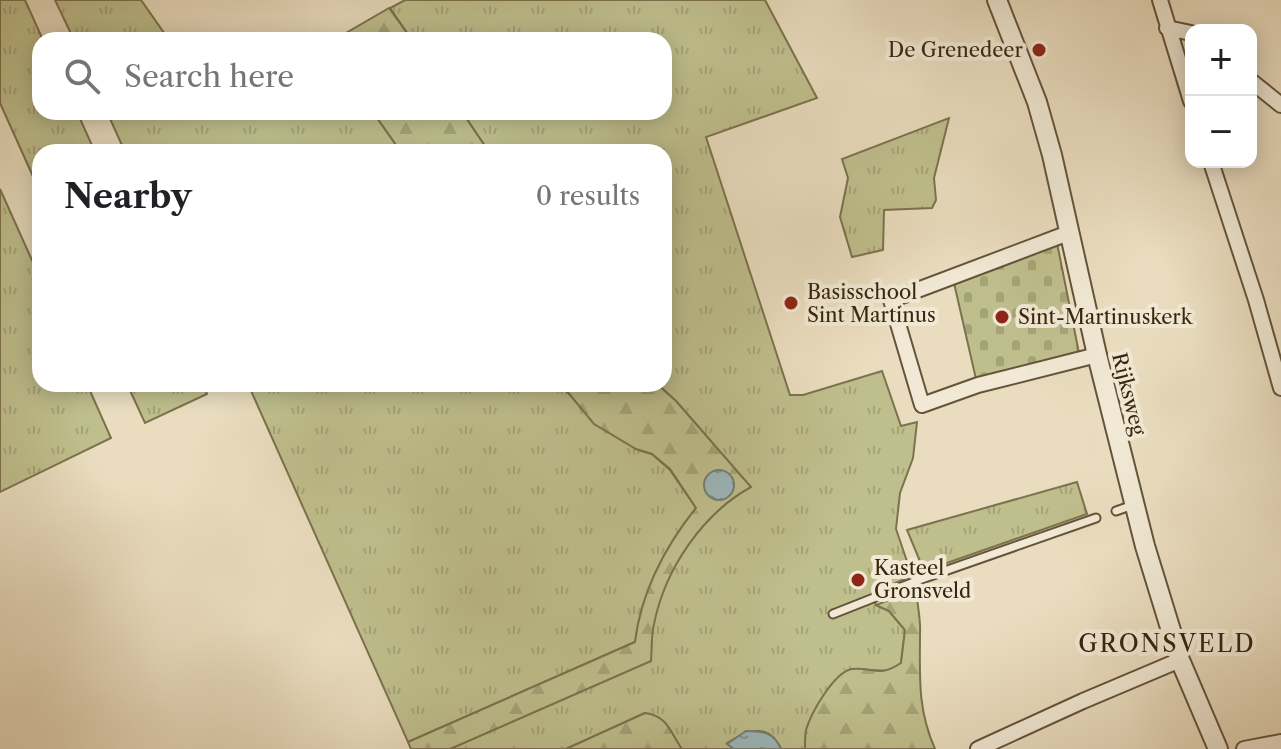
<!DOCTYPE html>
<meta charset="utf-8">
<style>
:root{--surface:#fff;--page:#f6f6f6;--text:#202124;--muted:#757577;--line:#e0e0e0}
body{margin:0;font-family:"Libre Caslon Text",serif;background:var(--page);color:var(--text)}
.controls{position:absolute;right:24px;top:24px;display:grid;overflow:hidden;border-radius:16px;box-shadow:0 4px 20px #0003}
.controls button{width:72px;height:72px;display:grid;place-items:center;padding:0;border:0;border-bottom:2px solid var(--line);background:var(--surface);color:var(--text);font:40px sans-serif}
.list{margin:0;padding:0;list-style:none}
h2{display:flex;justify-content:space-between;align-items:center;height:104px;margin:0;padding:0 32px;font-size:34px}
h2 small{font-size:26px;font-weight:400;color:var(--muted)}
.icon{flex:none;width:44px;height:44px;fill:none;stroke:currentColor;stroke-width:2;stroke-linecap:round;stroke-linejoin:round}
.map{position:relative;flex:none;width:1281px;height:749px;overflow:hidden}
.search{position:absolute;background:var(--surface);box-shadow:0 4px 20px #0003;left:32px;top:32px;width:640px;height:88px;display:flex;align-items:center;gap:20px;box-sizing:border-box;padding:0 28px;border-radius:24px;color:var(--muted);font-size:30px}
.panel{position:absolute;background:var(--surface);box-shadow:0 4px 20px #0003;left:32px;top:144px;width:640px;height:248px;border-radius:24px}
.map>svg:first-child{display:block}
.grass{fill:url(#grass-tufts);stroke:#7c724e;stroke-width:2}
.forest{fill:url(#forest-firs);stroke:#7c724e;stroke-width:2}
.cemetery{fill:url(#cemetery-stones);stroke:#7c724e;stroke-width:2}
.water{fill:url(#water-ripples);stroke:#747e76;stroke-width:2}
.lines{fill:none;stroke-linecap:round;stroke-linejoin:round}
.service-casing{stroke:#65543a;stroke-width:11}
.minor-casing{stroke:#65543a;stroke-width:18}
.tertiary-casing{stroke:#65543a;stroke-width:22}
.service{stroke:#f1e9d5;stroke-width:7}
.minor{stroke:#f1e9d5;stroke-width:14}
.tertiary{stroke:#f1e9d5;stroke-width:18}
.poi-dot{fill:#8f2418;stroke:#f1e9d5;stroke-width:3}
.labels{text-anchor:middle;stroke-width:8;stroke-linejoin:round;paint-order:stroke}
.poi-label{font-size:20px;fill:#39260e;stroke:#f1e9d5;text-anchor:start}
.street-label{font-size:20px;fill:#39260e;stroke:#f1e9d5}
.quarter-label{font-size:24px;letter-spacing:2px;fill:#39260e;stroke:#f1e9d5}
</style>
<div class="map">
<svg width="1281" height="749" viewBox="0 0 1281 749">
<defs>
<pattern id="grass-tufts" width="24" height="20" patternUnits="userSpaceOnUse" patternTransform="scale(2)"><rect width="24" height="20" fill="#bfbf8d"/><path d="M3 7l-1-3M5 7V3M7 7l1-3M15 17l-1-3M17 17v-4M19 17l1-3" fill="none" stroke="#a5a478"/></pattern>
<pattern id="forest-firs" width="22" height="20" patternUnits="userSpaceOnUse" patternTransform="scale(2)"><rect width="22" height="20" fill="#bfbf8d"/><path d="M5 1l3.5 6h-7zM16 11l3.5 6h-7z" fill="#a5a478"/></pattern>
<pattern id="cemetery-stones" width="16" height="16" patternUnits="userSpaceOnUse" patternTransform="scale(2)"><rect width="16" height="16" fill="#bfbf8d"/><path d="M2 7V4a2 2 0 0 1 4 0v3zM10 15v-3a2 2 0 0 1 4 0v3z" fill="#a5a478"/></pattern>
<pattern id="water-ripples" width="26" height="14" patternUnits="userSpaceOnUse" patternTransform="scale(2)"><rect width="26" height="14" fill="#9cb9bc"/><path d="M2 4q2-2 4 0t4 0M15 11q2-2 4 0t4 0" fill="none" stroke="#809697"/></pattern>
</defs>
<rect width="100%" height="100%" fill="#eaddbf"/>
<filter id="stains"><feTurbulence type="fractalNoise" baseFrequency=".0025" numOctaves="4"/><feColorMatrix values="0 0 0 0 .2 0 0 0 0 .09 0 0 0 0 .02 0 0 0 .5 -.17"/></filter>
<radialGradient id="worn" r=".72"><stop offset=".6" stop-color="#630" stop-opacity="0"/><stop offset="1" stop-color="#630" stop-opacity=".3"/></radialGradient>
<!-- grass -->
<path class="grass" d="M0 0H25L43 40H40V112H77L95 152H40V192L0 103Z
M55 0H141L169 40H74Z
M405 0H765L817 98 706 137 790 395H803L882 371 901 426 917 422 913 458 900 493 896 529 912 576 872 593 876 605 889 611 905 630 901 663 890 671 852 669 806 731 805 749H781C768 721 747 731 727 743L734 749H682L645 713 566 749H450L650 661C652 648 651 637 653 624 665 569 702 515 750 487L676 401 657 384H664V152H489L462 112H664V40H412L390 8Z
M107 112H373L401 152H125Z
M949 118 934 178 936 200 932 208 884 210 883 250 852 257 840 217 848 178 842 159Z
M0 189 40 278V384H87L111 438 0 492Z
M127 384H203L207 394 145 423Z
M248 384H561L567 392 636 449 652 454 670 470 696 508C665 546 641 593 635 642L408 742Z
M1077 482 1087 514 924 571 907 530Z"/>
<!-- forest -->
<path class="forest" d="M389 8 412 40H334Z
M373 112H462L489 152H401Z
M561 384H657L676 401 751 487C702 514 665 569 654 624 651 636 652 648 651 661L450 749H411L408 742 635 642C641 593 665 547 696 508L670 469 652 454 636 449 594 424Z
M916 589C917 604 921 619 920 633 920 676 917 708 935 749H805C805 743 805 735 806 730 811 713 834 672 852 669 874 667 878 678 901 663L905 630 889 611 876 605Z
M645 713C668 716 670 732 682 749H566Z"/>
<!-- cemetery -->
<path class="cemetery" d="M1057 243 1079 353 976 379 954 283Z"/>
<!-- water -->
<path class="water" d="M704 485a15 15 0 1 1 30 0a15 15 0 1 1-30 0Z
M746 731C762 731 774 732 781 749H734L727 744Z"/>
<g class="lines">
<!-- service casing -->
<g class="service-casing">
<path id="service" d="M1116 511 1133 505
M833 614 919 580 1096 518"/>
</g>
<!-- minor casing -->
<g class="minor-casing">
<path id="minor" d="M1160 0 1191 101
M1167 28 1191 33
M1251 81 1281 105
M1211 162 1256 300 1281 388
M1071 232 891 300 922 405 978 385 1097 355
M978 749 1083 701 1180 660
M1244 749 1281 742"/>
</g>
<!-- tertiary casing -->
<g class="tertiary-casing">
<path id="tertiary" d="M997 0 1037 102 1052 155 1097 355 1145 546 1180 660 1218 749"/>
</g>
<!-- service -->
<use href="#service" class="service"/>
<!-- minor -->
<use href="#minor" class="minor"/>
<!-- tertiary -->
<use href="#tertiary" class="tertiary"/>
</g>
<!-- markers -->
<g class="poi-dot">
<circle cx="1039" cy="50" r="8"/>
<circle cx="791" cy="303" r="8"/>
<circle cx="1002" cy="317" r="8"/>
<circle cx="858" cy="580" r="8"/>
</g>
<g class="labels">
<!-- poi labels -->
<g class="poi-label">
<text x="1023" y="57" text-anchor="end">De Grenedeer</text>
<text x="807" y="299">Basisschool<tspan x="807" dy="23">Sint Martinus</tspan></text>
<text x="1018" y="324">Sint-Martinuskerk</text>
<text x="874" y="575">Kasteel<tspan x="874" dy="23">Gronsveld</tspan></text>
</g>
<!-- street labels -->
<g class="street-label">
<text transform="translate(1129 394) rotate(76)" y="7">Rijksweg</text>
</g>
<!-- quarter labels -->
<g class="quarter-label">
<text x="1167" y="652">GRONSVELD</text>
</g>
</g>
<rect width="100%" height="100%" filter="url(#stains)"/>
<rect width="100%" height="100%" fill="url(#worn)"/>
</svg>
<div class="controls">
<button>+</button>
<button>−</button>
</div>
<div class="search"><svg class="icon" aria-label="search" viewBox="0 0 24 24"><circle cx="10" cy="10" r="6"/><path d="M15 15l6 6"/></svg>Search here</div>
<section class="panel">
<h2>Nearby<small>0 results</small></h2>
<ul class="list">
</ul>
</section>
</div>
